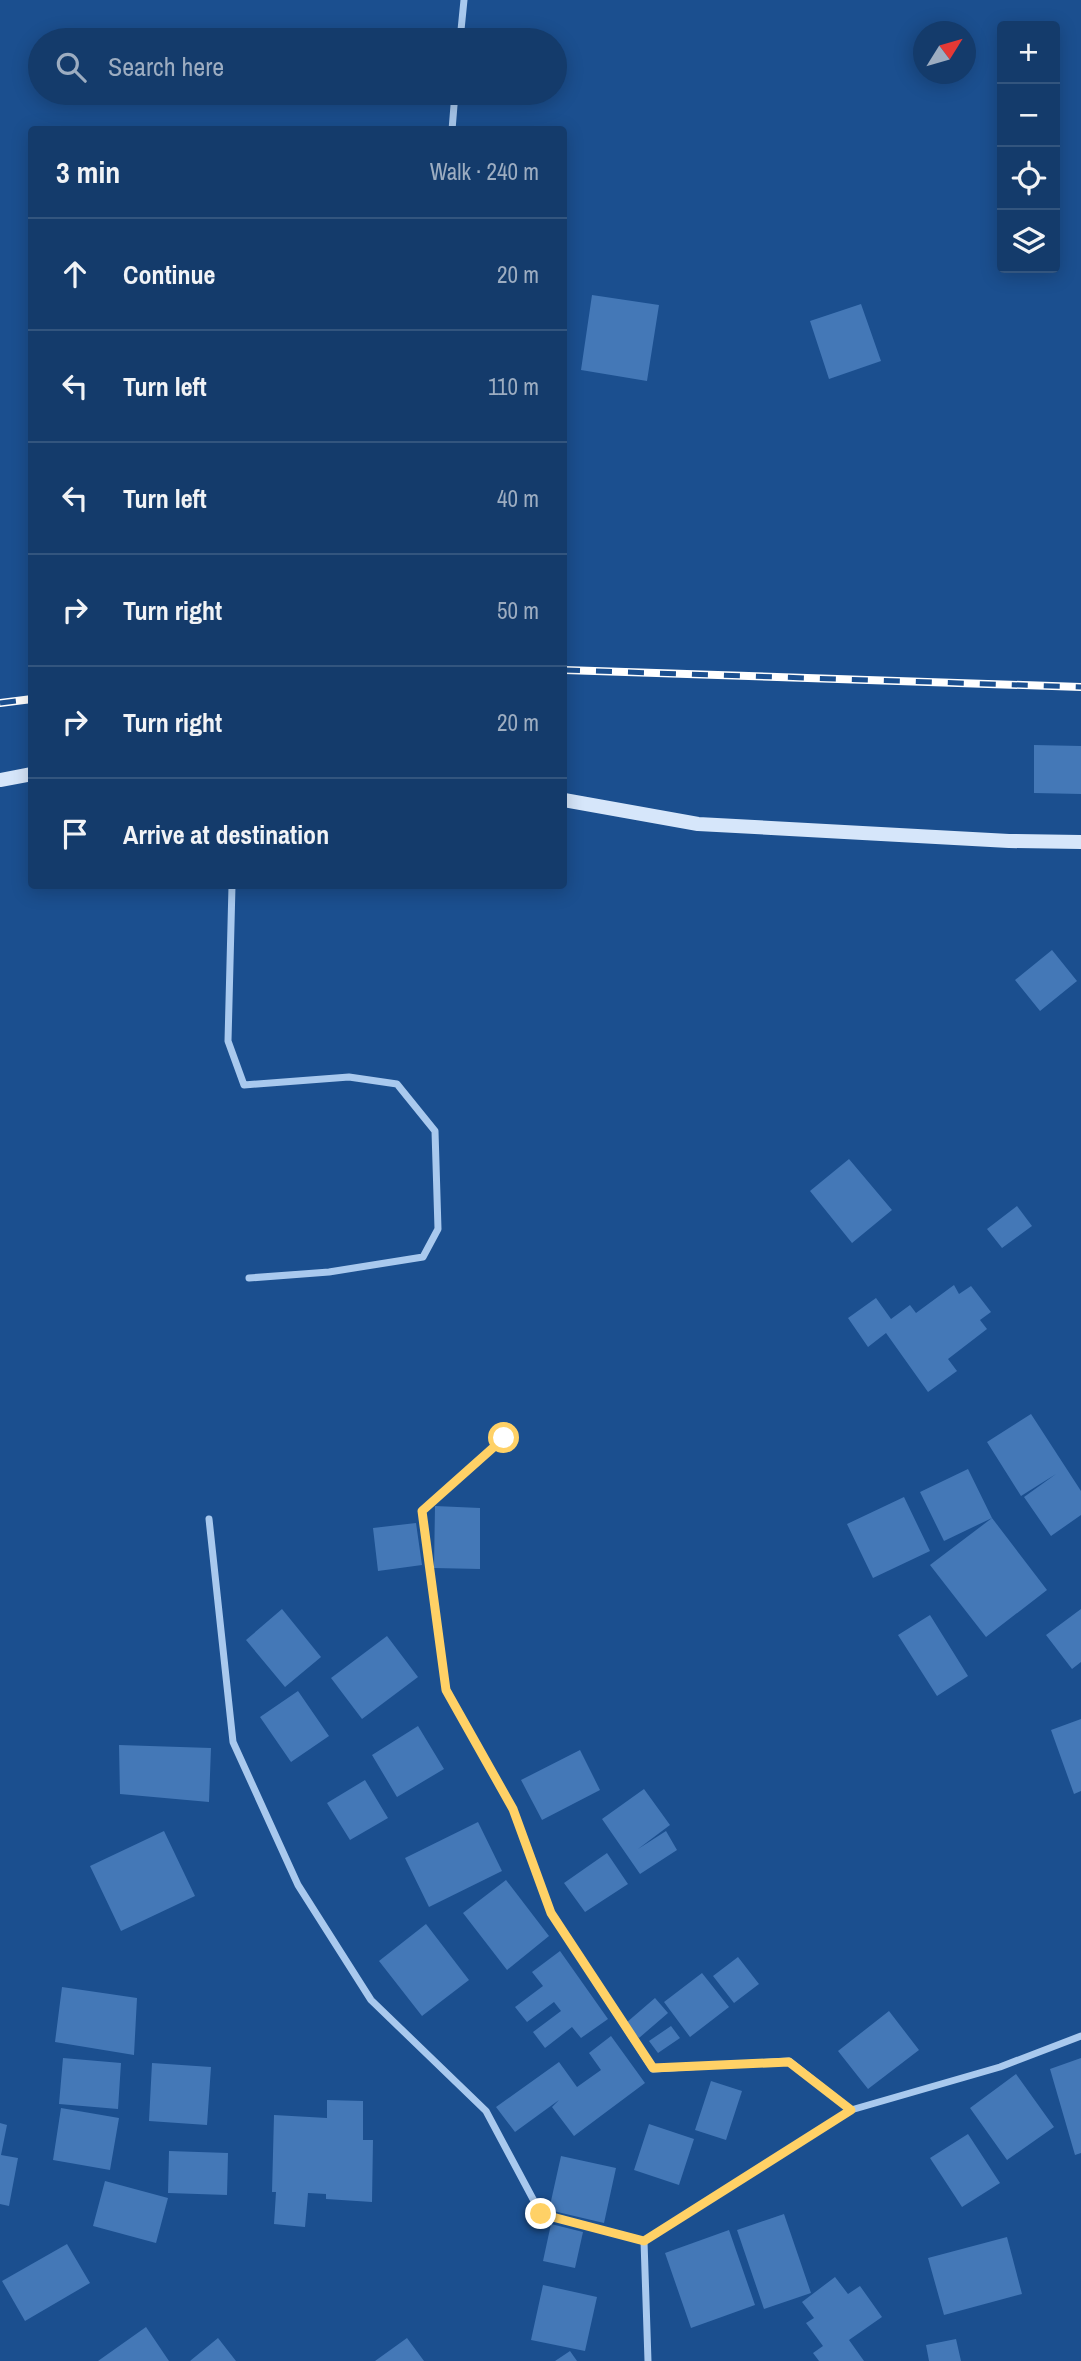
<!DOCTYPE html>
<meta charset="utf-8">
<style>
:root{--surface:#143b6b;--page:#1d4271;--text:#f1f3f6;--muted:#9dadc1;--line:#33557e}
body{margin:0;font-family:"Archivo Narrow",sans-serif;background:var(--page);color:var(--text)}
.controls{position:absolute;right:21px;top:21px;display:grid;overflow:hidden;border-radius:7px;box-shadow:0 4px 18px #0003}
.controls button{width:63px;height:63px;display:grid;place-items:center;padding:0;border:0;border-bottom:2px solid var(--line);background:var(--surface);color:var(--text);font:35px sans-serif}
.compass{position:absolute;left:913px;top:21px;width:63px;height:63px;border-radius:50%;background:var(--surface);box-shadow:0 4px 18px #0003;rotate:53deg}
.stop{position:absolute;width:21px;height:21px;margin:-16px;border:5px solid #ffd166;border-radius:50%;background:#fff}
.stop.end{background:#ffd166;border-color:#fff;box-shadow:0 2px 7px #0008}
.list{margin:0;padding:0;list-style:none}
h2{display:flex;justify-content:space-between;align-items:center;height:91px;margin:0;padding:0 28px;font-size:30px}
h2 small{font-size:23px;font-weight:400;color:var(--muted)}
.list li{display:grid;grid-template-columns:46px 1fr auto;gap:21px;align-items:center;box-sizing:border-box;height:112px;padding:0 28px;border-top:2px solid var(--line)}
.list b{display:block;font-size:26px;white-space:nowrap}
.list em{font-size:23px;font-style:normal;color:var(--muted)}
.icon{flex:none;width:38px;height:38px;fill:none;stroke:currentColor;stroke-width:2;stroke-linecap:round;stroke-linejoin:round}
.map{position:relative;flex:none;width:1081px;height:2361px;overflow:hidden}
.search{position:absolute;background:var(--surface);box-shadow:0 4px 18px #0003;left:28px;top:28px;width:539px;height:77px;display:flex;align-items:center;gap:18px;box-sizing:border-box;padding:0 24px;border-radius:38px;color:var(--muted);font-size:26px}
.panel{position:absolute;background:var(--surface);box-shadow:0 4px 18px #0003;left:28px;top:126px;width:539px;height:763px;border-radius:7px}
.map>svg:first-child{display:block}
.building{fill:#4478b7}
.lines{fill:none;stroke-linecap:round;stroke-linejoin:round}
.street{stroke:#a9c9ee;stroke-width:7}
.secondary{stroke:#d6e6fa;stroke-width:14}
.rail-casing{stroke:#fff;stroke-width:8}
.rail{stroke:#1b4f8f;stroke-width:5;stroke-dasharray:16;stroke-linecap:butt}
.route{stroke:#ffd166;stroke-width:9}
</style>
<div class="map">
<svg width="1081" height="2361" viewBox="0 0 1081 2361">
<rect width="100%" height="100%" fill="#1b4f8f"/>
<!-- building -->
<path class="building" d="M592 295 659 305 647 381 581 370Z
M861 304 881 361 829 379 810 321Z
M1034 745 1081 746V794L1034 793Z
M1052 950 1077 981 1040 1011 1015 980Z
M849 1159 892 1210 852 1243 810 1191Z
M1017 1206 1032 1226 1002 1248 987 1229Z
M954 1285 959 1294 971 1286 991 1312 980 1320 987 1329 948 1359 957 1371 928 1392 886 1333 868 1347 848 1318 876 1298 891 1319 910 1305 916 1313Z
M1031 1414 1081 1491V1515L1051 1536 1024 1497 1056 1474 1021 1496 987 1442Z
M968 1469 992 1518 944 1541 920 1492Z
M904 1497 930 1551 873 1578 847 1524Z
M435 1506 480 1508V1569L434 1568Z
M992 1518 1047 1590 986 1637 930 1565Z
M416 1523 422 1565 378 1571 373 1528Z
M282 1609 321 1657 285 1687 246 1640Z
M1081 1609V1662L1072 1669 1046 1635Z
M930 1615 968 1676 937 1696 898 1635Z
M387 1636 418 1677 362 1719 331 1678Z
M298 1691 329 1736 291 1762 260 1717Z
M1081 1719V1791L1074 1794 1051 1730Z
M418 1726 444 1769 397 1797 372 1755Z
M119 1745 211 1748 209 1802 120 1794Z
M580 1750 600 1790 542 1820 521 1780Z
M365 1780 388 1818 350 1840 327 1803Z
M644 1789 670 1825 638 1849 666 1831 677 1850 640 1874 602 1819Z
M478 1822 502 1871 429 1907 405 1858Z
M164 1831 195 1896 121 1931 90 1866Z
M607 1853 628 1884 585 1912 564 1883Z
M506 1880 549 1936 507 1970 463 1913Z
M426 1924 469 1980 422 2016 379 1961Z
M560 1951 608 2019 581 2038 572 2027 545 2048 533 2032 561 2011 554 2002 527 2022 515 2007 543 1986 532 1972Z
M738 1957 759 1984 734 2003 713 1976Z
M702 1973 729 2007 690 2037 664 2002Z
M62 1987 137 1998 134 2055 55 2042Z
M655 1998 668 2013 639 2038 626 2023Z
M889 2011 919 2050 868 2089 838 2051Z
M671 2026 680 2038 658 2053 649 2041Z
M611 2036 645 2083 574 2136 552 2107 559 2100 515 2132 496 2107 559 2062 577 2087 601 2070 589 2053Z
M63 2058 121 2063 118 2109 59 2104Z
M1081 2058V2153L1075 2155 1050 2069Z
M152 2063 211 2067 207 2125 149 2121Z
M1016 2074 1054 2127 1007 2160 970 2108Z
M711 2081 742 2091 726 2140 695 2130Z
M327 2100 363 2101V2140H373L372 2202 326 2199V2194L308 2193 305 2227 274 2224 276 2192H272L274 2115 327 2118Z
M61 2108 119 2118 110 2170 53 2160Z
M0 2123 7 2125 1 2155 18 2158 9 2206 0 2204Z
M649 2124 694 2139 679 2185 634 2170Z
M968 2134 1000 2183 962 2207 930 2158Z
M169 2151 228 2153 227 2195 168 2193Z
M561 2156 616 2168 604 2223 549 2210Z
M105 2181 168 2198 156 2243 93 2226Z
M784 2214 811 2293 764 2309 737 2230Z
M551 2224 583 2232 575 2268 543 2261Z
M729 2230 755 2305 691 2328 665 2253Z
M1007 2237 1022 2294 944 2315 928 2258Z
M67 2244 90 2283 25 2321 2 2281Z
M835 2277 848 2294 860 2286 882 2317 849 2340 864 2361H819L813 2353 823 2346 806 2323 814 2318 802 2302Z
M543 2285 597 2297 585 2351 531 2340Z
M146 2327 169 2361H98Z
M218 2338 236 2361H190Z
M407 2338 424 2361H375Z
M956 2339 961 2361H929L926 2345Z
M570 2351 577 2361H555Z"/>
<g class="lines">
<!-- street -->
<path class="street" d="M460 40 464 0
M452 130 455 93
M232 886 228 1041 244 1085 349 1077 397 1084 435 1131 438 1229 423 1257 329 1272 249 1278
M504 1438 422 1511 446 1690 513 1809 551 1913 653 2069 789 2061 851 2110
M209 1519 233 1742 298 1885 371 2000 486 2111 541 2214 644 2241
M648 2361 644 2241 851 2110 1000 2067 1081 2036"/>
<!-- secondary -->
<path class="secondary" d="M0 780 32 774
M564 800 698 824 1009 841 1081 842"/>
<!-- rail casing -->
<g class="rail-casing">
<path id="rail" d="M564 670 1081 687
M0 703 32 699"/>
</g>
<!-- rail -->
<use href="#rail" class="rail"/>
</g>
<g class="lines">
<!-- route -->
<path class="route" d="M504 1438 422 1511 446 1690 513 1809 551 1913 653 2068 789 2062 851 2110 644 2241 541 2214"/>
</g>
</svg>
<div class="controls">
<button>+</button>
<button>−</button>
<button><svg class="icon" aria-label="locate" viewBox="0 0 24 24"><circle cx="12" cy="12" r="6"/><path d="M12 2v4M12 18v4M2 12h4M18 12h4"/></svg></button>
<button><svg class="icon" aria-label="layers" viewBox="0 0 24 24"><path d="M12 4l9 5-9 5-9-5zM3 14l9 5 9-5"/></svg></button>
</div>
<svg class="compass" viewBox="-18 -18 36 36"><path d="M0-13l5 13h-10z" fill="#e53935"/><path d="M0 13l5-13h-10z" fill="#9dadc1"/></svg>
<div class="stop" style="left:504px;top:1438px"></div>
<div class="stop end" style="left:541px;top:2214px"></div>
<div class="search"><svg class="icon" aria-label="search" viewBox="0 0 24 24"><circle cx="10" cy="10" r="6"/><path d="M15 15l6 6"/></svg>Search here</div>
<section class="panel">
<h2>3 min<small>Walk · 240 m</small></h2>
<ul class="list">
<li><svg class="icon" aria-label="ahead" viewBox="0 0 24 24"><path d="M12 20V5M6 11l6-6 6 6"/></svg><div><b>Continue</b></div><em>20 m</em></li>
<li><svg class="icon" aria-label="left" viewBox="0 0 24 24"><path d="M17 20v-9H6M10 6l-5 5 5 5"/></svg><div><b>Turn left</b></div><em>110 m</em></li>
<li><svg class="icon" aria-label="left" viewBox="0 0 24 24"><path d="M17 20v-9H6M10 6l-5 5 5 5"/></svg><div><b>Turn left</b></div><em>40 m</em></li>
<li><svg class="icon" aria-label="right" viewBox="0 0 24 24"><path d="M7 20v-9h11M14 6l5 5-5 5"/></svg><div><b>Turn right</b></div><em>50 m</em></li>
<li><svg class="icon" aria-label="right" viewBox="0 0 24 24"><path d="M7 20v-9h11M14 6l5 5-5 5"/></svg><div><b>Turn right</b></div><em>20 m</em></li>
<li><svg class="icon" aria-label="arrive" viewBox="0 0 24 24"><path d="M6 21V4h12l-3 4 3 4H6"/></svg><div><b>Arrive at destination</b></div></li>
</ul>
</section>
</div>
